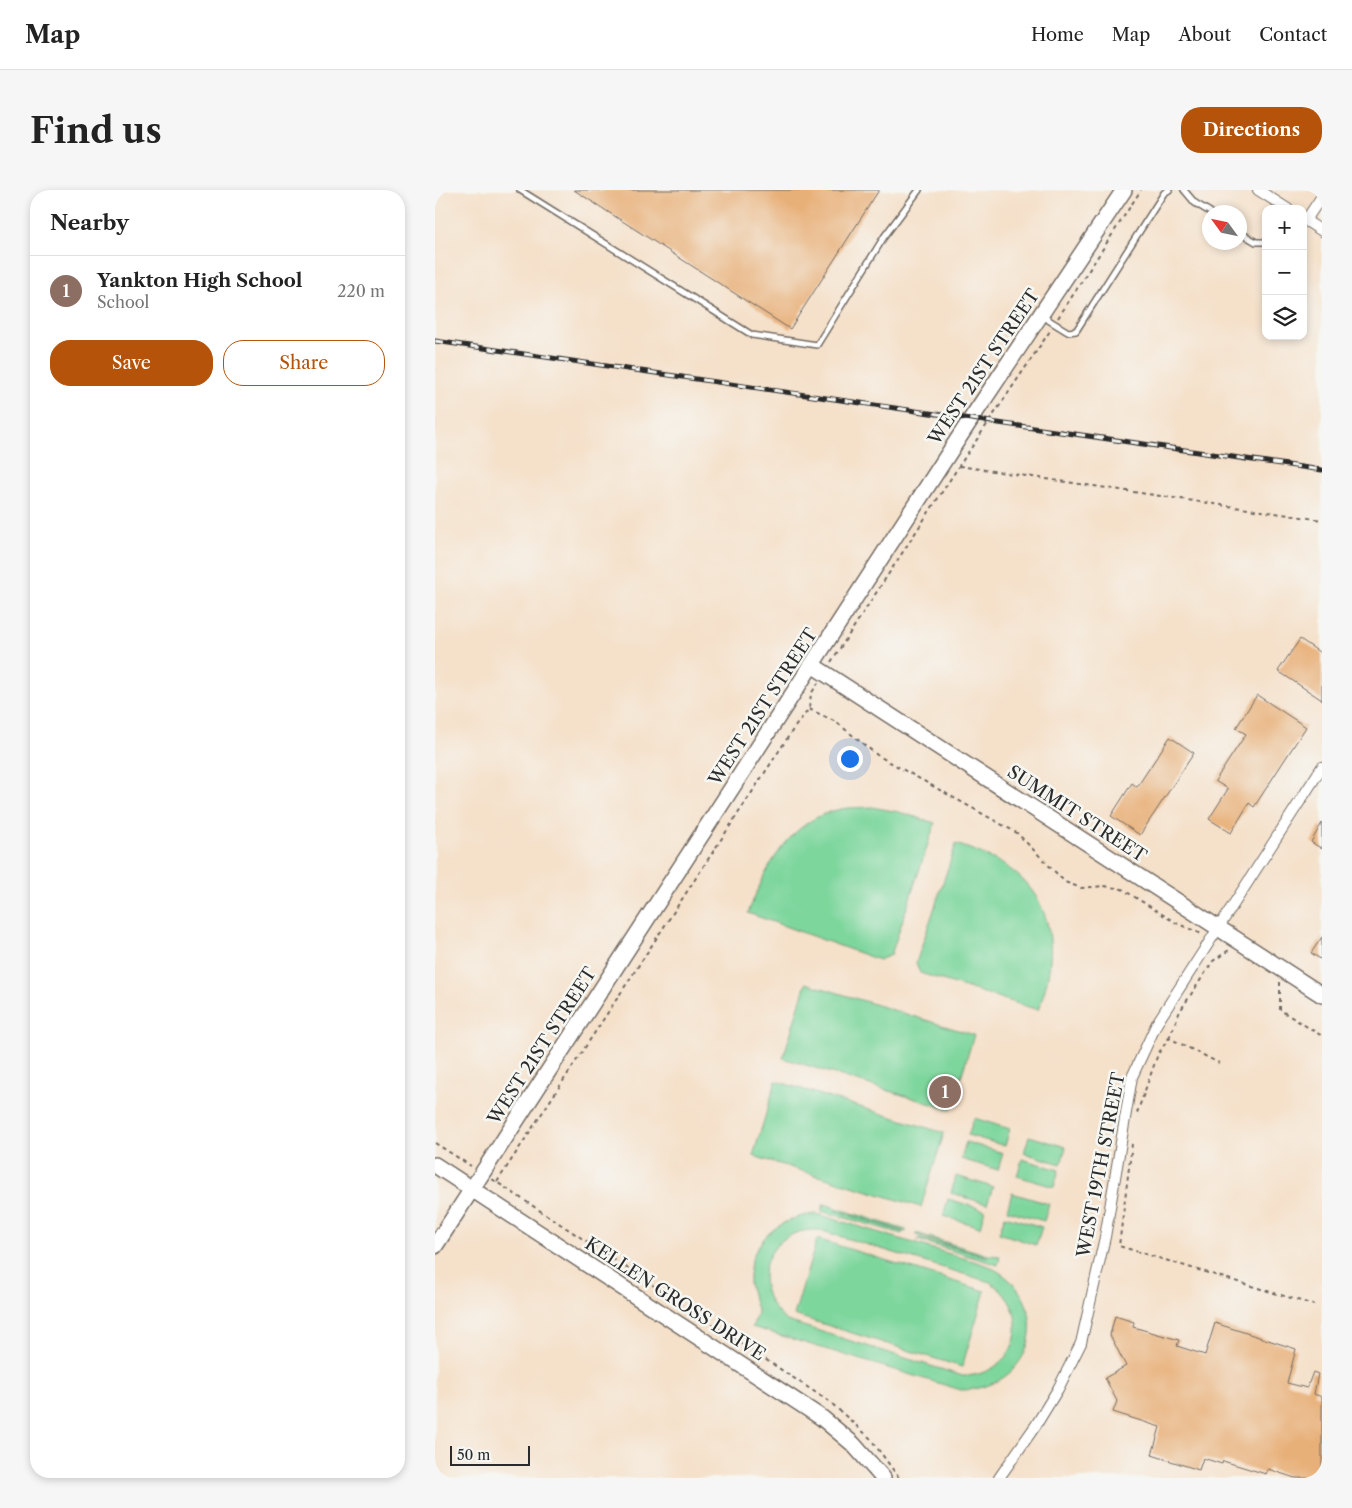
<!DOCTYPE html>
<meta charset="utf-8">
<style>
:root{--surface:#fff;--page:#f6f6f6;--text:#222;--muted:#767676;--line:#e0e0e0;--accent:#b45309}
body{margin:0;font-family:"Libre Caslon Text",serif;background:var(--page);color:var(--text)}
.controls{position:absolute;right:15px;top:15px;display:grid;overflow:hidden;border-radius:10px;box-shadow:0 2px 8px #0003}
.controls button{width:45px;height:45px;display:grid;place-items:center;padding:0;border:0;border-bottom:1px solid var(--line);background:var(--surface);color:var(--text);font:25px sans-serif}
.compass{position:absolute;left:767px;top:15px;width:45px;height:45px;border-radius:50%;background:var(--surface);box-shadow:0 2px 8px #0003;rotate:303deg}
.scale{position:absolute;left:15px;bottom:12px;width:80px;box-sizing:border-box;padding-left:5px;border:2px solid #2b2b2b;border-top:0;font-size:14px;line-height:18px;white-space:nowrap;color:#2b2b2b;-webkit-text-stroke:4px #f6f6f2;paint-order:stroke}
.you{position:absolute;left:414px;top:568px;width:18px;height:18px;margin:-12px;border:4px solid #fff;border-radius:50%;background:#1a73e8;box-shadow:0 0 0 8px #1a73e833}
.badge{display:grid;place-items:center;width:32px;height:32px;border-radius:50%;background:var(--accent);color:#fff;font-size:16px;font-weight:700}
.pin{position:absolute;translate:-50% -50%;border:2px solid #fff;box-shadow:0 1px 5px #0006}
.list{margin:0;padding:0;list-style:none}
h2{display:flex;justify-content:space-between;align-items:center;height:65px;margin:0;padding:0 20px;font-size:21px}
h2 small{font-size:16px;font-weight:400;color:var(--muted)}
.list li{display:grid;grid-template-columns:32px 1fr auto;gap:15px;align-items:center;box-sizing:border-box;height:70px;padding:0 20px;border-top:1px solid var(--line)}
.list b{display:block;font-size:19px;white-space:nowrap}
.list p{margin:0;font-size:16px;white-space:nowrap;color:var(--muted)}
.list em{font-size:16px;font-style:normal;color:var(--muted)}
.actions{display:flex;gap:10px;padding:15px 20px}
.actions a{flex:1;padding:11px 0;border:1px solid var(--accent);border-radius:20px;text-align:center;font-size:18px;color:var(--accent)}
.actions .main{background:var(--accent);color:#fff}
.icon{flex:none;width:28px;height:28px;fill:none;stroke:currentColor;stroke-width:2;stroke-linecap:round;stroke-linejoin:round}
.map{position:relative;flex:none;width:887px;height:1288px;overflow:hidden;border-radius:20px}
header{display:flex;align-items:center;gap:30px;box-sizing:border-box;height:70px;padding:0 25px;background:var(--surface);border-bottom:1px solid var(--line)}
header strong{font-size:24px}
nav{display:flex;gap:28px;margin-inline-start:auto;font-size:18px}
.intro{display:flex;align-items:center;justify-content:space-between;box-sizing:border-box;height:120px;padding:0 30px}
h1{margin:0;font-size:35px}
.button{padding:12px 22px;border-radius:20px;background:var(--accent);color:#fff;font-size:18px;font-weight:700}
main{display:flex;gap:30px;padding:0 30px}
aside{flex:1;background:var(--surface);border-radius:20px;box-shadow:0 2px 8px #0003}
.map>svg:first-child{display:block}
.green{fill:#7dd69c;stroke:#548064;fill-rule:evenodd}
.building{fill:#e8b079}
.lines{fill:none;stroke-linecap:round;stroke-linejoin:round}
.lane-casing{stroke:#726a62;stroke-width:8}
.street-casing{stroke:#726a62;stroke-width:12}
.secondary-casing{stroke:#726a62;stroke-width:18}
.path{stroke:#726a62;stroke-width:2;stroke-dasharray:4 4;stroke-linecap:butt}
.lane{stroke:#fff;stroke-width:5}
.street{stroke:#fff;stroke-width:10}
.secondary{stroke:#fff;stroke-width:15}
.rail-casing{stroke:#2b2b2b;stroke-width:5}
.rail{stroke:#f6f6f2;stroke-width:3;stroke-dasharray:9;stroke-linecap:butt}
.labels{text-anchor:middle;stroke-width:5;stroke-linejoin:round;paint-order:stroke}
.street-label{font-size:18px;fill:#2b2b2b;stroke:#f6f6f2}
</style>
<header>
<strong>Map</strong>
<nav><a>Home</a><a>Map</a><a>About</a><a>Contact</a></nav>
</header>
<div class="intro"><h1>Find us</h1><a class="button">Directions</a></div>
<main>
<aside>
<h2>Nearby<small></small></h2>
<ul class="list">
<li><span class="badge" style="background:#8d6e63">1</span><div><b>Yankton High School</b><p>School</p></div><em>220 m</em></li>
</ul>
<div class="actions"><a class="main">Save</a><a>Share</a></div>
</aside>
<div class="map">
<svg width="887" height="1288" viewBox="0 0 887 1288">
<rect width="100%" height="100%" fill="#f6f6f2"/>
<filter id="ink" filterUnits="userSpaceOnUse"><feTurbulence type="fractalNoise" baseFrequency=".02" numOctaves="2"/><feDisplacementMap in="SourceGraphic" scale="10" xChannelSelector="R" yChannelSelector="G"/><feConvolveMatrix kernelMatrix="1 2 1 2 8 2 1 2 1" color-interpolation-filters="sRGB"/></filter>
<filter id="wash" filterUnits="userSpaceOnUse"><feTurbulence type="fractalNoise" baseFrequency=".0096" numOctaves="4" result="noise"/><feDisplacementMap in="SourceGraphic" scale="20" xChannelSelector="R" yChannelSelector="G"/><feGaussianBlur stdDeviation="1.12" result="paint"/><feColorMatrix in="noise" values="0 0 0 0 0 0 0 0 0 0 0 0 0 0 0 0 0 1.4 0 .05"/><feComposite in="paint" operator="in"/></filter>
<g filter="url(#wash)">
<rect width="100%" height="100%" fill="#f5e0c9"/>
<!-- green -->
<path class="green" d="M437 617 464 622 500 633 456 765 444 770 313 723C330 679 354 629 406 619 416 617 427 618 437 617Z
M521 654C532 658 545 662 556 668 619 698 627 760 603 820L485 783 481 773Z
M371 793 539 845 516 920 348 868Z
M341 891 509 943 486 1017 318 966Z
M539 928 575 939 570 956 533 945Z
M594 946 631 957 626 974 589 963Z
M531 952 568 963 563 980 526 969Z
M587 969 624 980 619 997 582 986Z
M521 986 558 997 552 1014 516 1003Z
M577 1003 614 1014 609 1031 572 1020Z
M513 1009 550 1020 545 1037 508 1026Z
M389 1014 471 1040V1042L399 1020 468 1042 467 1044 386 1021Z
M382 1024 545 1073C622 1099 607 1199 526 1200L317 1137C319 1133 321 1127 322 1123 323 1117 315 1102 314 1093 312 1053 344 1026 382 1024ZM384 1040 555 1092C601 1122 583 1185 528 1186L352 1131C310 1099 329 1037 384 1040Z
M570 1026 607 1037 601 1055 564 1043Z
M481 1043 553 1065 565 1066 563 1075 483 1050 484 1048 553 1067 481 1045Z
M382 1049 550 1101 527 1177 359 1125Z"/>
<g id="blocks">
<!-- building -->
<path class="building" d="M139 0H444L355 139Z
M865 449 887 464V510L843 481Z
M822 505 871 537 819 617 814 613 796 643 774 629 793 599 780 591 811 544 801 538Z
M735 547 759 563 705 645 676 626 697 593 702 597Z
M887 633V659L876 652Z
M887 747V770L876 763Z
M680 1126 699 1132 698 1137 744 1150 742 1156 770 1165 780 1133 861 1159 852 1193 872 1198 878 1182 883 1184 879 1204 887 1207V1288H860L833 1279 831 1284 788 1271 787 1274 768 1268 764 1280 717 1265 725 1237 678 1222 682 1211 670 1188 691 1176 675 1145Z"/>
</g>
</g>
<g filter="url(#ink)">
<use href="#blocks" fill-opacity="0" stroke="#726a62" stroke-width="1"/>
<g class="lines">
<!-- lane casing -->
<g class="lane-casing">
<path id="lane" d="M85 0 317 145 382 155 449 47 484 0
M749 0 760 13 775 22
M804 42 821 52H831
M607 126 633 142 641 141 729 3 734 0"/>
</g>
<!-- street casing -->
<g class="street-casing">
<path id="street" d="M823 0 853 19
M868 29 887 41
M871 30 887 6
M564 1288 601 1235 623 1199 646 1153 670 1047 697 887 722 833 887 577"/>
</g>
<!-- secondary casing -->
<g class="secondary-casing">
<path id="secondary" d="M377 475 887 805
M0 975 387 1228 418 1254 448 1288
M0 1056 536 229 689 0"/>
</g>
<!-- path -->
<path class="path" d="M623 128 706 0
M524 276 887 330
M396 472 524 276 615 141
M374 519 401 532 442 565 582 643 630 692 646 698 669 696 687 699 741 733 767 744
M845 792V820L887 846
M734 848 745 821 778 771 794 760
M702 923 723 864 734 848 784 873
M0 953 36 976
M697 954 684 1056 879 1115
M57 989 395 1212 435 1248 464 1288
M62 992 359 538 374 519 376 504 383 493"/>
<!-- lane -->
<use href="#lane" class="lane"/>
<!-- street -->
<use href="#street" class="street"/>
<!-- secondary -->
<use href="#secondary" class="secondary"/>
<!-- rail casing -->
<g class="rail-casing">
<path id="rail" d="M0 151 887 280"/>
</g>
<!-- rail -->
<use href="#rail" class="rail"/>
</g>
</g>
<g class="labels">
<!-- street labels -->
<g class="street-label">
<text transform="translate(549 177) rotate(-56)" y="6">WEST 21ST STREET</text>
<text transform="translate(328 517) rotate(-57)" y="6">WEST 21ST STREET</text>
<text transform="translate(642 624) rotate(33)" y="6">SUMMIT STREET</text>
<text transform="translate(107 856) rotate(-57)" y="6">WEST 21ST STREET</text>
<text transform="translate(666 975) rotate(-79)" y="6">WEST 19TH STREET</text>
<text transform="translate(240 1109) rotate(33)" y="6">KELLEN GROSS DRIVE</text>
</g>
</g>
</svg>
<div class="controls">
<button>+</button>
<button>−</button>
<button><svg class="icon" aria-label="layers" viewBox="0 0 24 24"><path d="M12 4l9 5-9 5-9-5zM3 14l9 5 9-5"/></svg></button>
</div>
<svg class="compass" viewBox="-18 -18 36 36"><path d="M0-13l5 13h-10z" fill="#e53935"/><path d="M0 13l5-13h-10z" fill="#767676"/></svg>
<div class="scale">50 m</div>
<div class="you"></div>
<div class="pin badge" style="left:510px;top:902px;background:#8d6e63">1</div>
</div>
</main>
